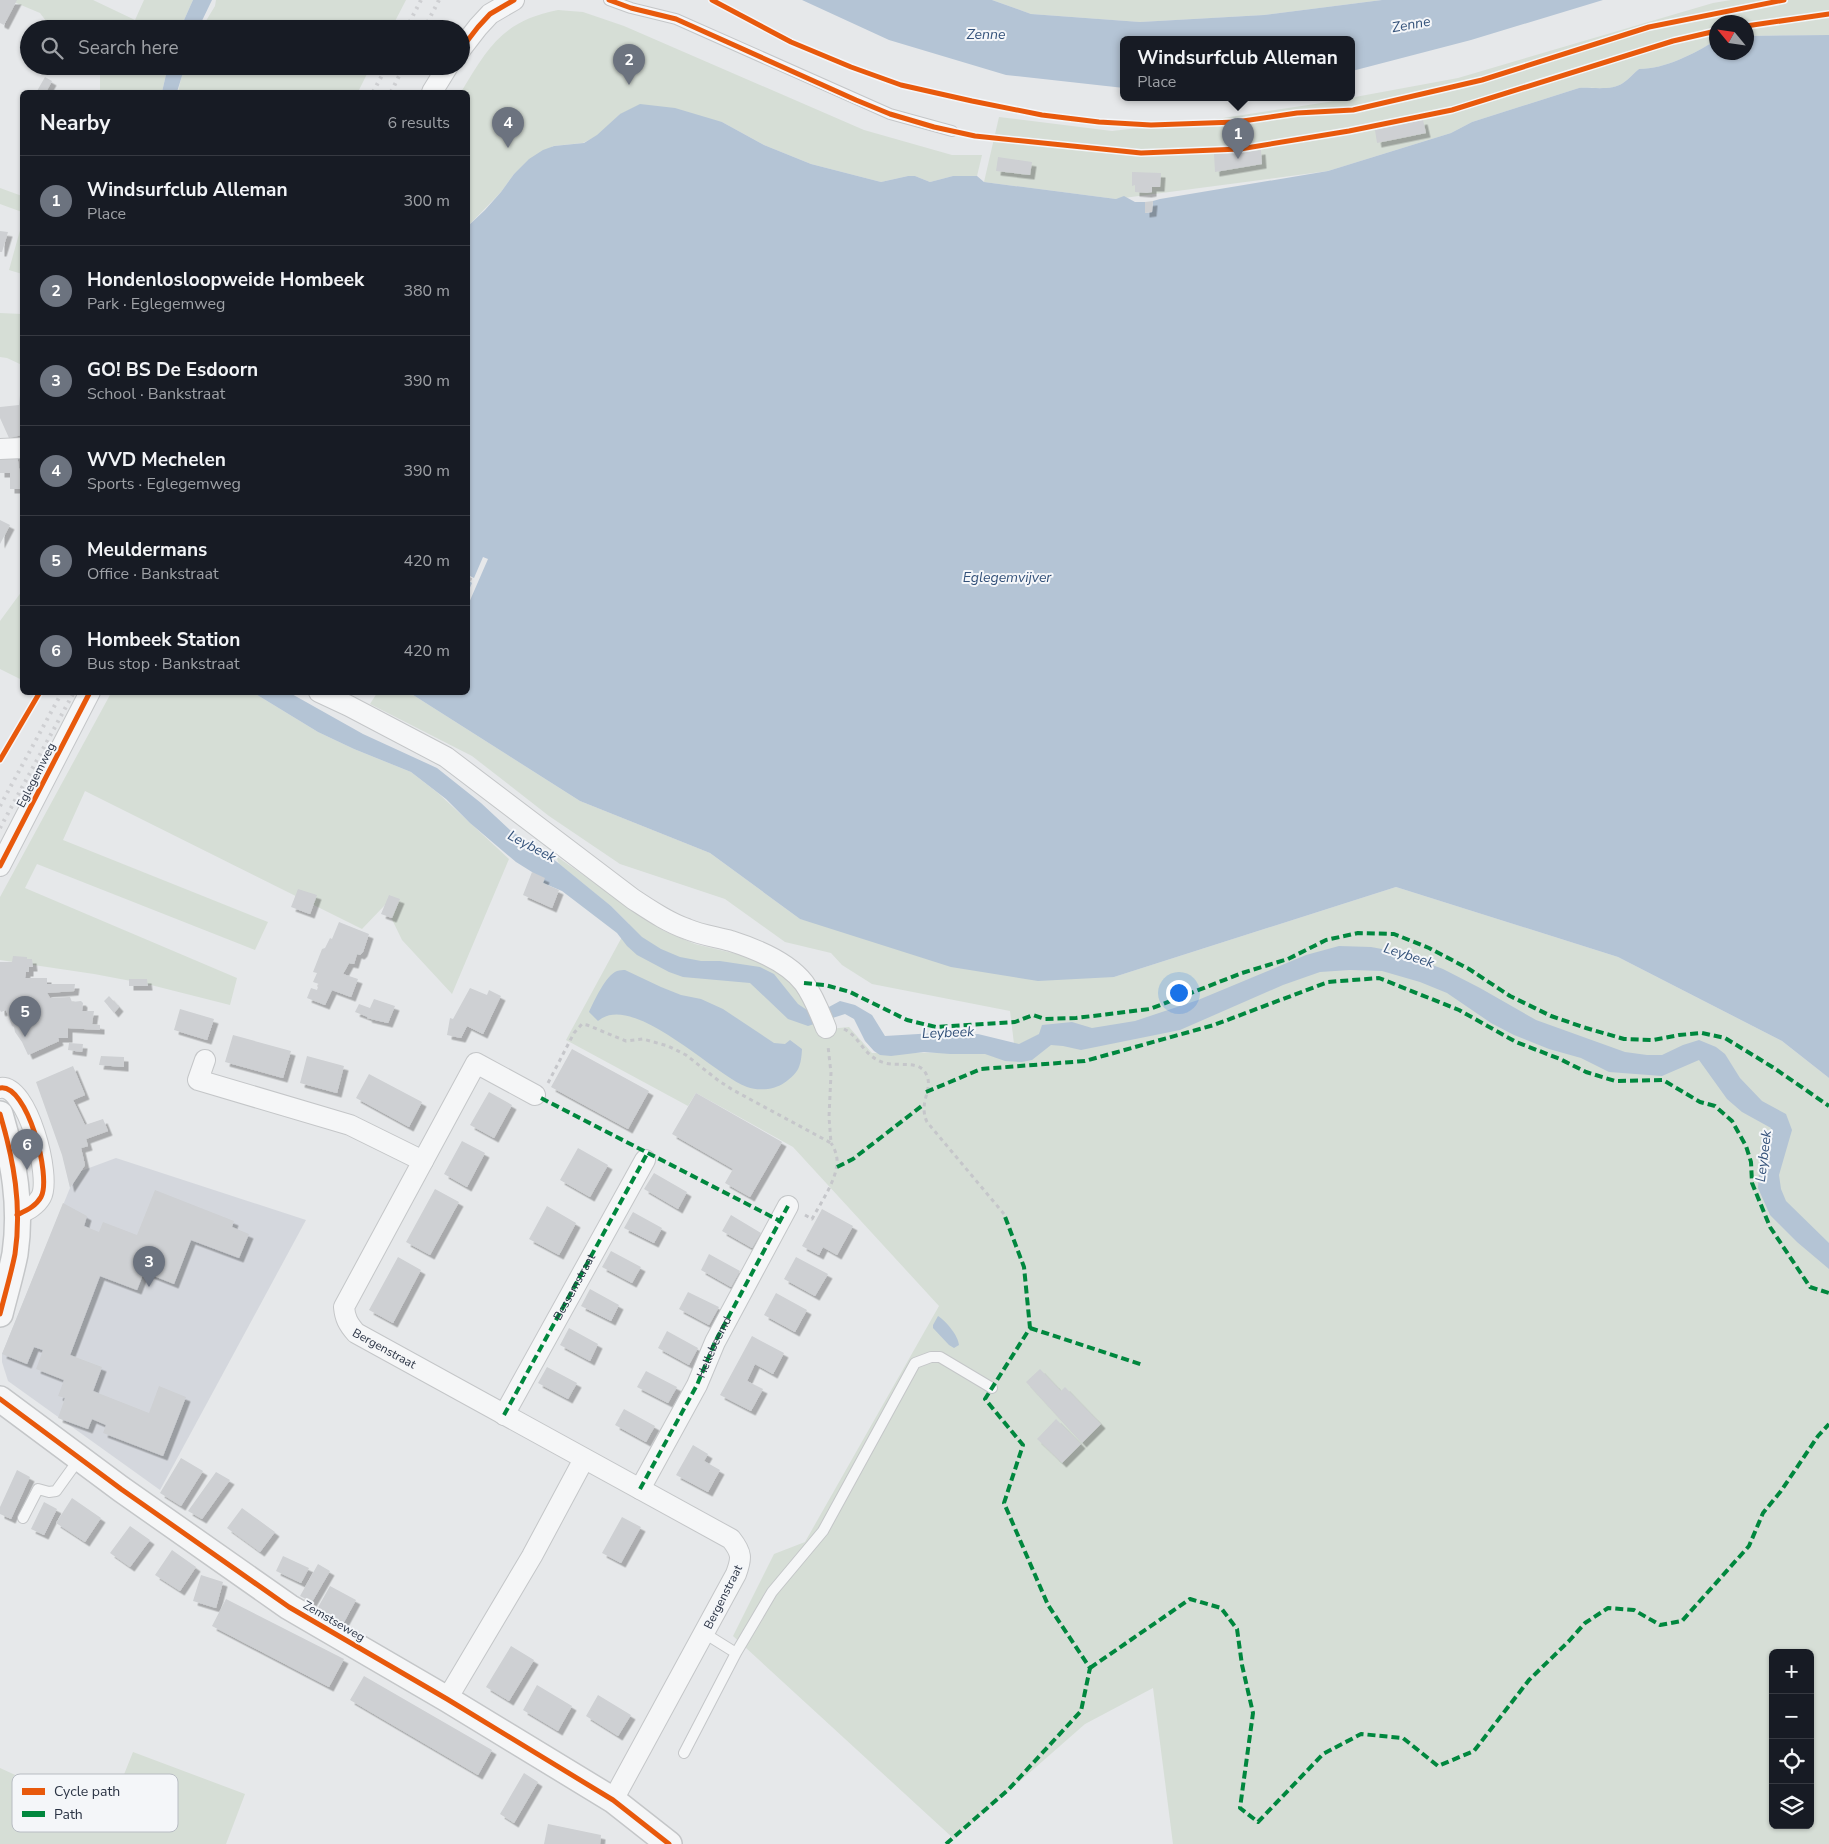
<!DOCTYPE html>
<meta charset="utf-8">
<style>
:root{--surface:#171b24;--page:#20242c;--text:#f1f3f6;--muted:#9ea1a6;--line:#363941;--accent:#6c737f}
body{margin:0;font-family:"Nunito Sans",sans-serif;background:var(--page);color:var(--text)}
.controls{position:absolute;right:15px;bottom:15px;display:grid;overflow:hidden;border-radius:8px;box-shadow:0 1px 4px #0004}
.controls button{width:45px;height:45px;display:grid;place-items:center;padding:0;border:0;border-bottom:1px solid var(--line);background:var(--surface);color:var(--text);font:25px sans-serif}
.compass{position:absolute;left:1709px;top:15px;width:45px;height:45px;border-radius:50%;background:var(--surface);box-shadow:0 1px 4px #0004;rotate:299deg}
.you{position:absolute;left:1178px;top:992px;width:18px;height:18px;margin:-12px;border:4px solid #fff;border-radius:50%;background:#1a73e8;box-shadow:0 0 0 8px #1a73e833}
.badge{display:grid;place-items:center;width:32px;height:32px;border-radius:50%;background:var(--accent);color:#fff;font-size:16px;font-weight:700}
.pin{position:absolute;translate:-50% -41px;filter:drop-shadow(0 1px 2px #0008)}
.pin::after{content:'';position:absolute;top:26px;width:18px;height:15px;background:inherit;clip-path:polygon(0 0,100% 0,50% 100%)}
.popup{position:absolute;left:1120px;top:36px;width:235px;height:65px;box-sizing:border-box;display:grid;place-content:center;border-radius:8px;background:var(--surface);filter:drop-shadow(0 1px 4px #0005);font-size:16px;white-space:nowrap;color:var(--muted)}
.popup b{font-size:19px;color:var(--text)}
.popup::after{content:'';position:absolute;left:50%;top:100%;margin-left:-10px;border:10px solid transparent;border-top-color:var(--surface)}
.list{margin:0;padding:0;list-style:none}
h2{display:flex;justify-content:space-between;align-items:center;height:65px;margin:0;padding:0 20px;font-size:21px}
h2 small{font-size:16px;font-weight:400;color:var(--muted)}
.list li{display:grid;grid-template-columns:32px 1fr auto;gap:15px;align-items:center;box-sizing:border-box;height:90px;padding:0 20px;border-top:1px solid var(--line)}
.list b{display:block;font-size:19px;white-space:nowrap}
.list p{margin:0;font-size:16px;white-space:nowrap;color:var(--muted)}
.list em{font-size:16px;font-style:normal;color:var(--muted)}
.icon{flex:none;width:28px;height:28px;fill:none;stroke:currentColor;stroke-width:2;stroke-linecap:round;stroke-linejoin:round}
.map{position:relative;flex:none;width:1829px;height:1844px;overflow:hidden}
.search{position:absolute;background:var(--surface);box-shadow:0 1px 4px #0004;left:20px;top:20px;width:450px;height:55px;display:flex;align-items:center;gap:12px;box-sizing:border-box;padding:0 18px;border-radius:28px;color:var(--muted);font-size:19px}
.panel{position:absolute;background:var(--surface);box-shadow:0 1px 4px #0004;left:20px;top:90px;width:450px;height:605px;border-radius:8px}
.map>svg:first-child{display:block}
.built{fill:#d4d7dd}
.green{fill:#d6ded6;fill-rule:evenodd}
.water{fill:#b4c4d5}
.pier{fill:#e6e8ea}
.building{fill:#ced0d3;filter:url(#shadow)}
.lines{fill:none;stroke-linecap:round;stroke-linejoin:round}
.service-casing{stroke:#c4c6c8;stroke-width:12}
.minor-casing{stroke:#c4c6c8;stroke-width:22}
.tertiary-casing{stroke:#c4c6c8;stroke-width:28}
.path{stroke:#c5c6ca;stroke-width:3;stroke-dasharray:4 4;stroke-linecap:butt}
.service{stroke:#f5f6f7;stroke-width:10}
.minor{stroke:#f5f6f7;stroke-width:20}
.tertiary{stroke:#f5f6f7;stroke-width:25}
.rail{stroke:#cecfd2;stroke-width:4;stroke-dasharray:2.5 5;stroke-linecap:butt}
.quiet{stroke:#00873e;stroke-width:4;stroke-dasharray:8 4;stroke-linecap:butt}
.cycleway-casing{stroke:#f4f6f9;stroke-width:8}
.cycleway{stroke:#e8590c;stroke-width:5}
.labels{text-anchor:middle;stroke-width:4;stroke-linejoin:round;paint-order:stroke}
.street-label{font-size:12px;fill:#2b3445;stroke:#f4f6f9}
.water-label{font-size:14px;font-style:italic;fill:#34527a;stroke:#f4f6f9}
.key{fill:#f4f6f9;stroke:#b8bcc3;stroke-width:1}
.key-label{font-size:14px;fill:#2b3445}
</style>
<div class="map">
<svg width="1829" height="1844" viewBox="0 0 1829 1844">
<defs>
<filter id="shadow"><feDropShadow dx="4.5" dy="4.5" stdDeviation="0" flood-color="#0004"/></filter>
</defs>
<rect width="100%" height="100%" fill="#e6e8ea"/>
<!-- built -->
<path class="built" d="M116 1158 306 1220 160 1490 8 1381 2 1362V1354L70 1188 81 1171Z"/>
<!-- green -->
<path class="green" d="M9 0H93L135 20 144 0H193L180 29H52L40 13Z
M216 0H406L391 29H201L215 6Z
M992 0H1382L1264 15 1140 22 1031 14Z
M1731 0H1829V35L1747 36 1746 22H1716V40C1694 54 1665 69 1639 69 1634 73 1629 79 1623 83 1612 91 1592 87 1579 88L1472 122 1451 133 1328 171 1116 199 984 182 999 117 1112 131 1223 118 1328 102 1458 78 1713 3Z
M558 10 583 12 624 26 864 130 952 155H982L977 176H953L930 182 915 176H908L881 182 811 164 764 145 722 122 620 114 597 136 583 143 553 146 514 174 501 192 468 226V92H461C488 48 502 21 558 10Z
M94 66H168L162 92H100V73Z
M184 66H371L358 92H178Z
M0 188 22 196V212L0 204Z
M22 223V274L9 270Z
M0 313 22 314V365L7 358 0 357Z
M22 591V680L0 669V621Z
M111 693H254L318 732 354 749 411 772 438 793 509 859 452 994 402 940 385 905 362 929 85 791 63 840 268 922 255 950 37 864 25 888 237 978 230 1005 147 984 94 974 0 960V897Z
M377 693H410L580 801 710 853 800 919 1114 977 1396 887 1618 957 1782 1041 1829 1078V1844H1173L1153 1688 1085 1724 954 1839 733 1636 774 1554 805 1542 939 1306 793 1147 696 1093 688 1106 566 1040 629 924 612 907 559 864 556 856 664 931 695 944 745 956 784 976 806 995 819 1030 849 1027 872 1053 1015 1052 1010 1011 872 984 842 965 831 953 785 942 725 899 620 864 549 816 472 756 370 704ZM1773 1653H1810V1825H1773Z
M133 1752 245 1794 226 1844H0V1768L107 1817Z"/>
<!-- water -->
<path class="water" d="M193 0H212L198 29H180Z
M802 0H992L1031 14 1140 22 1264 15 1382 0H1603L1471 40 1352 71V40H1124V88L1006 75 889 40Z
M1829 35V1078L1782 1041 1618 957 1396 887 1114 977 1038 981 951 967 800 919 710 853 580 801 410 693 468 692V226L485 210 501 192 514 174 529 159 543 150 554 146 584 143 597 135 620 114 640 104 675 108 722 122 764 145 811 164 881 182 908 176H915L930 182 953 176H977L984 182 1116 199 1124 196 1135 202H1145V213L1152 212 1153 201 1160 199 1328 171 1451 133 1472 122 1579 88C1592 87 1612 91 1623 83 1629 79 1634 73 1639 69 1665 69 1694 54 1716 40V52H1746L1747 36Z
M168 66H185L177 92H162Z
M254 693H290L363 734 437 768 481 803 510 830 557 862 611 906 642 937 661 949 680 957 701 961H720L760 967 774 974 798 1004 807 1010 827 1008 840 1001 855 1005 872 1015 885 1036 935 1033 952 1035 978 1034 1019 1044 1039 1034 1042 1025 1072 1022 1092 1028 1135 1021 1198 1000 1306 955 1339 946 1371 947 1398 952 1443 969 1480 988 1536 1020 1625 1052 1647 1055H1662L1683 1045 1699 1040 1716 1047 1725 1054 1740 1078 1762 1101 1786 1114 1792 1130 1779 1175 1781 1189 1786 1201 1829 1243V1269L1797 1242 1770 1215 1758 1188 1759 1173 1771 1128 1742 1112 1727 1099 1699 1060 1662 1076 1609 1072 1581 1058 1549 1049 1514 1035 1491 1023 1447 993 1420 982 1382 971 1350 970 1320 972 1283 985 1180 1030 1081 1050 1063 1046 1051 1045 1032 1060 1022 1062 1005 1061 985 1054H950L924 1052 891 1056 880 1055 874 1051 865 1041 854 1019 845 1014 808 1026 788 1019 750 983 683 977 669 972 637 955 627 946 617 933 562 891 543 883 532 872 516 862 470 823 446 799 411 772 354 749 318 732Z
M625 970 661 987 681 995 701 999 723 1009 774 1043 785 1044 790 1040 802 1049C801 1066 799 1073 784 1083 774 1090 758 1091 747 1087 714 1075 633 991 598 1021L589 1012C594 1001 606 975 617 971 620 970 623 970 625 970Z
M938 1316C946 1321 958 1335 959 1345L954 1348 949 1345 933 1328V1325Z"/>
<!-- pier -->
<path class="pier" d="M483 557 488 559 468 605V592L472 583 468 580V575L474 578Z"/>
<!-- building -->
<path class="building" d="M0 0H17L4 25 0 23Z
M45 77 52 81 46 92H40L37 91Z
M1423 120 1426 133 1377 143 1375 130Z
M1261 150 1262 164 1215 172 1214 153 1233 151V154Z
M998 157 1032 162 1030 175 996 171Z
M1132 172 1161 173 1160 187H1152V192L1147 193 1135 192V185L1132 186Z
M1153 201 1152 212 1145 213V202Z
M0 231 8 232 2 252H0Z
M22 394V435L9 438 0 418V407L19 405 20 395Z
M0 454H17L22 489H10V473H0Z
M0 520 10 525 0 544Z
M532 872 545 878 543 883 559 890 552 908 523 895Z
M298 889 317 895 310 914 291 907Z
M389 895 400 899 392 918 381 914Z
M339 922 369 934 363 952 360 955 357 954 354 964 349 963 343 974 358 979 351 997 332 990 325 1005 307 998 311 988 317 990 319 984 313 982 317 973 313 972 322 949 325 948 330 938 332 939Z
M13 956 27 957V959H32L33 967H29V972H26L25 978H47V984H75L74 991 47 993 50 998 70 997 72 1002 81 1001 83 1003 82 1011H94L92 1024 100 1025V1030L68 1028V1038H58L59 1041 28 1055 22 1042 15 1032 14 1027 12 1026 6 1010 1 1012 0 1010V962H12Z
M129 979H147L148 986H129Z
M470 988 487 995 489 990 501 996 483 1034 467 1026 461 1038 447 1035 450 1018 453 1019Z
M109 996 119 1007 114 1013 104 1001Z
M374 999 395 1006 388 1023 367 1018 368 1017 355 1012 359 1004 370 1008Z
M180 1009 214 1019 207 1040 174 1030Z
M233 1035 291 1051 283 1078 225 1062Z
M69 1043 83 1044 82 1052 68 1050Z
M572 1049 649 1091 628 1129 551 1087Z
M101 1056 124 1057V1067L99 1065Z
M307 1056 344 1066 337 1093 300 1083Z
M73 1066 85 1095 73 1100 85 1125 103 1119 108 1131 86 1139 88 1146 81 1148 85 1165 70 1188 62 1155 36 1082Z
M369 1074 422 1102 409 1127 356 1098Z
M489 1092 512 1105 494 1138 470 1125Z
M696 1093 782 1142 750 1197 725 1183 733 1169 672 1134Z
M462 1141 485 1153 467 1187 444 1174Z
M578 1148 608 1165 590 1197 560 1180Z
M654 1173 687 1192 678 1209 644 1189Z
M435 1189 459 1202 430 1255 406 1242Z
M155 1190 234 1221 232 1227 249 1234 239 1258 191 1240 174 1284 144 1272 137 1290 100 1276 70 1355 102 1367 93 1391 149 1413 159 1386 186 1397 163 1456 103 1433 106 1425 92 1419 88 1429 58 1418 65 1398 58 1396 64 1380 36 1369 43 1350 34 1347 27 1364 2 1354 63 1203 87 1216 84 1226 99 1232 103 1222 137 1235Z
M547 1206 576 1223 559 1255 529 1239Z
M822 1209 853 1226 837 1255 823 1247 819 1255 802 1246Z
M633 1212 662 1228 654 1243 624 1228Z
M731 1215 761 1233 752 1248 722 1231Z
M611 1251 641 1267 632 1283 602 1267Z
M709 1254 740 1271 731 1287 701 1270Z
M398 1257 421 1270 393 1323 369 1310Z
M796 1257 828 1274 815 1296 784 1279Z
M590 1289 619 1305 611 1321 581 1306Z
M688 1292 719 1307 709 1325 679 1309Z
M776 1293 807 1310 795 1332 764 1315Z
M569 1328 598 1344 590 1361 560 1345Z
M667 1331 698 1348 689 1365 658 1348Z
M752 1336 784 1353 773 1374 755 1364 747 1381 763 1389 751 1411 720 1395Z
M547 1367 577 1383 568 1399 538 1383Z
M1040 1369 1061 1391 1065 1387 1101 1424 1082 1443 1026 1382Z
M646 1371 677 1387 668 1403 637 1387Z
M624 1409 655 1426 646 1442 615 1425Z
M1056 1419 1081 1444 1062 1463 1037 1439Z
M693 1445 708 1454 704 1461 720 1470 708 1492 676 1475Z
M181 1458 203 1471 181 1506 160 1493Z
M17 1470 30 1477 11 1519 0 1514V1507Z
M216 1472 230 1480 202 1519 188 1511Z
M72 1498 101 1518 85 1542 56 1523Z
M44 1502 57 1509 44 1535 31 1529Z
M242 1508 275 1532 260 1552 227 1528Z
M622 1517 641 1527 621 1563 602 1553Z
M130 1526 150 1540 130 1567 110 1553Z
M172 1550 196 1567 180 1591 155 1575Z
M283 1556 309 1568 301 1583 276 1571Z
M318 1564 330 1571 312 1602 300 1596Z
M201 1575 223 1582 216 1608 193 1601Z
M330 1586 356 1600 343 1624 317 1609Z
M226 1599 344 1659 329 1687 212 1626Z
M511 1646 534 1660 509 1701 486 1687Z
M364 1676 492 1750 478 1775 350 1700Z
M537 1685 572 1706 558 1731 523 1710Z
M598 1695 631 1715 618 1736 586 1716Z
M524 1773 538 1782 514 1823 500 1814Z
M548 1824 601 1835 600 1844H544Z"/>
<g class="lines">
<!-- service casing -->
<g class="service-casing">
<path id="service" d="M609 0 631 8 676 19 890 114 952 131
M23 1518 38 1489 49 1492 56 1491 79 1459
M704 1633 736 1653
M684 1753 736 1653 772 1592 823 1531 915 1363 931 1357H940L992 1388"/>
</g>
<!-- minor casing -->
<g class="minor-casing">
<g id="minor">
<path d="M461 49 478 27 490 14 514 0"/>
<path d="M432 92 448 66"/>
<path d="M0 449 22 448"/>
<path d="M319 692 349 706 446 757 633 899C650 910 667 922 687 929 701 935 717 937 731 941 756 949 788 962 804 983 814 997 820 1013 826 1028"/>
<path d="M0 866 90 692"/>
<path d="M205 1060 198 1080 350 1125 423 1161"/>
<path d="M0 1088C27 1083 52 1177 41 1197 36 1206 27 1210 17 1215"/>
<path id="s1" d="M535 1095 476 1063 344 1307C345 1318 348 1324 356 1333L731 1539C742 1553 742 1558 736 1574L613 1800"/>
<path d="M504 1415 645 1160"/>
<path d="M640 1489 697 1385 715 1342 788 1206"/>
<path d="M447 1699 532 1556 584 1459"/>
</g>
</g>
<!-- tertiary casing -->
<g class="tertiary-casing">
<path id="tertiary" d="M0 1114C14 1161 22 1206 15 1254 11 1274 5 1294 0 1314
M0 1399 121 1489 289 1607 447 1699 613 1800 669 1844"/>
</g>
<!-- path -->
<path class="path" d="M468 578 472 580
M844 1029C861 1037 862 1056 885 1063 899 1067 921 1059 927 1076 933 1091 918 1102 927 1122L1004 1214
M548 1083 574 1033 582 1024 587 1025 626 1041 643 1039 668 1046 686 1055 719 1081 733 1090 831 1143 829 1117 831 1073 828 1046
M805 1215 812 1219C821 1202 842 1173 836 1154 835 1150 833 1146 831 1143"/>
<!-- service -->
<use href="#service" class="service"/>
<!-- minor -->
<use href="#minor" class="minor"/>
<!-- tertiary -->
<use href="#tertiary" class="tertiary"/>
<!-- rail -->
<path class="rail" d="M406 29 421 0
M424 29 439 0
M373 92 387 66
M391 92 404 66
M0 806 62 692
M0 828 74 692"/>
<!-- quiet -->
<g class="quiet">
<path d="M804 983 825 985 850 992 907 1020 936 1027 1015 1022 1033 1015 1045 1019 1076 1018 1150 1009 1242 973 1288 959 1326 940 1358 933 1394 934 1429 948 1469 969 1510 996 1551 1016 1586 1028 1624 1039 1653 1040 1679 1035 1702 1033 1725 1038 1774 1068 1829 1106"/>
<path d="M926 1092 981 1069 1085 1061 1214 1025 1328 982 1379 978 1459 1010 1516 1042 1560 1059 1586 1072 1615 1081 1663 1080 1700 1102 1715 1106 1732 1121 1746 1146 1751 1162 1752 1183 1770 1227 1810 1287 1829 1293"/>
<path d="M541 1098 780 1221"/>
<path d="M837 1167 853 1159 923 1105"/>
<path d="M1030 1328 1143 1365"/>
<path id="s2" d="M504 1415 647 1154"/>
<path id="s3" d="M640 1489 697 1385 715 1342 788 1206"/>
<path d="M1090 1668 1190 1599 1221 1608 1237 1629 1242 1665 1253 1713 1240 1808 1258 1822 1323 1754 1361 1734 1403 1738 1438 1766 1474 1751 1529 1680 1569 1641 1585 1623 1608 1608 1634 1610 1660 1625 1682 1621 1749 1546 1763 1513 1781 1491 1818 1436 1829 1424"/>
<path d="M946 1844 1009 1789 1081 1711 1090 1668 1048 1605 1004 1503 1023 1445 985 1399 1030 1328 1024 1267 1004 1214"/>
</g>
<!-- cycleway casing -->
<g class="cycleway-casing">
<path id="cycleway" d="M609 0 631 8 676 19 856 100 890 114 934 127 975 136 1141 153 1240 149 1349 131 1452 110 1673 41 1716 31
M712 0 791 42 851 67 901 85 972 101 1042 115 1099 122 1151 125 1236 122 1297 113 1353 110 1482 80 1649 27 1784 0
M1746 26 1829 14
M461 49 478 27 490 14 514 0
M0 760 40 692
M0 866 90 692
M0 1088C27 1083 52 1177 41 1197 36 1206 27 1210 17 1215
M0 1114C14 1161 22 1206 15 1254 11 1274 5 1294 0 1314
M0 1399 121 1489 289 1607 447 1699 613 1800 669 1844"/>
</g>
<!-- cycleway -->
<use href="#cycleway" class="cycleway"/>
</g>
<g class="labels">
<!-- street labels -->
<g class="street-label">
<text transform="translate(36 775) rotate(-63)" y="4">Eglegemweg</text>
<text dy="4" stroke="none"><textPath href="#s2" startOffset="146">Bessemstraat</textPath></text>
<text dy="4" stroke="none"><textPath href="#s1" startOffset="406">Bergenstraat</textPath></text>
<text dy="4" stroke="none"><textPath href="#s3" startOffset="160">Hellebeemd</textPath></text>
<text transform="translate(723 1597) rotate(-63)" y="4">Bergenstraat</text>
<text transform="translate(334 1621) rotate(30)" y="4">Zemstseweg</text>
</g>
<!-- water labels -->
<g class="water-label">
<text transform="translate(1411 24) rotate(-10)" y="5">Zenne</text>
<text x="986" y="39">Zenne</text>
<text x="1007" y="582">Eglegemvijver</text>
<text transform="translate(532 846) rotate(28)" y="5">Leybeek</text>
<text transform="translate(1409 955) rotate(18)" y="5">Leybeek</text>
<text transform="translate(948 1032) rotate(-2)" y="5">Leybeek</text>
<text transform="translate(1763 1156) rotate(-83)" y="5">Leybeek</text>
</g>
</g>
<!-- legend -->
<rect x="12" y="1774" width="166" height="58" rx="8" class="key"/>
<rect x="22" y="1788" width="23" height="7" fill="#e8590c"/>
<rect x="22" y="1811" width="23" height="6" fill="#00873e"/>
<g class="key-label">
<text x="54" y="1796">Cycle path</text>
<text x="54" y="1819">Path</text>
</g>
</svg>
<div class="controls">
<button>+</button>
<button>−</button>
<button><svg class="icon" aria-label="locate" viewBox="0 0 24 24"><circle cx="12" cy="12" r="6"/><path d="M12 2v4M12 18v4M2 12h4M18 12h4"/></svg></button>
<button><svg class="icon" aria-label="layers" viewBox="0 0 24 24"><path d="M12 4l9 5-9 5-9-5zM3 14l9 5 9-5"/></svg></button>
</div>
<svg class="compass" viewBox="-18 -18 36 36"><path d="M0-13l5 13h-10z" fill="#e53935"/><path d="M0 13l5-13h-10z" fill="#9ea1a6"/></svg>
<div class="you"></div>
<div class="pin badge" style="left:1238px;top:159px">1</div>
<div class="popup"><b>Windsurfclub Alleman</b>Place</div>
<div class="pin badge" style="left:629px;top:85px">2</div>
<div class="pin badge" style="left:149px;top:1287px">3</div>
<div class="pin badge" style="left:508px;top:148px">4</div>
<div class="pin badge" style="left:25px;top:1037px">5</div>
<div class="pin badge" style="left:27px;top:1170px">6</div>
<div class="search"><svg class="icon" aria-label="search" viewBox="0 0 24 24"><circle cx="10" cy="10" r="6"/><path d="M15 15l6 6"/></svg>Search here</div>
<section class="panel">
<h2>Nearby<small>6 results</small></h2>
<ul class="list">
<li><span class="badge">1</span><div><b>Windsurfclub Alleman</b><p>Place</p></div><em>300 m</em></li>
<li><span class="badge">2</span><div><b>Hondenlosloopweide Hombeek</b><p>Park · Eglegemweg</p></div><em>380 m</em></li>
<li><span class="badge">3</span><div><b>GO! BS De Esdoorn</b><p>School · Bankstraat</p></div><em>390 m</em></li>
<li><span class="badge">4</span><div><b>WVD Mechelen</b><p>Sports · Eglegemweg</p></div><em>390 m</em></li>
<li><span class="badge">5</span><div><b>Meuldermans</b><p>Office · Bankstraat</p></div><em>420 m</em></li>
<li><span class="badge">6</span><div><b>Hombeek Station</b><p>Bus stop · Bankstraat</p></div><em>420 m</em></li>
</ul>
</section>
</div>
